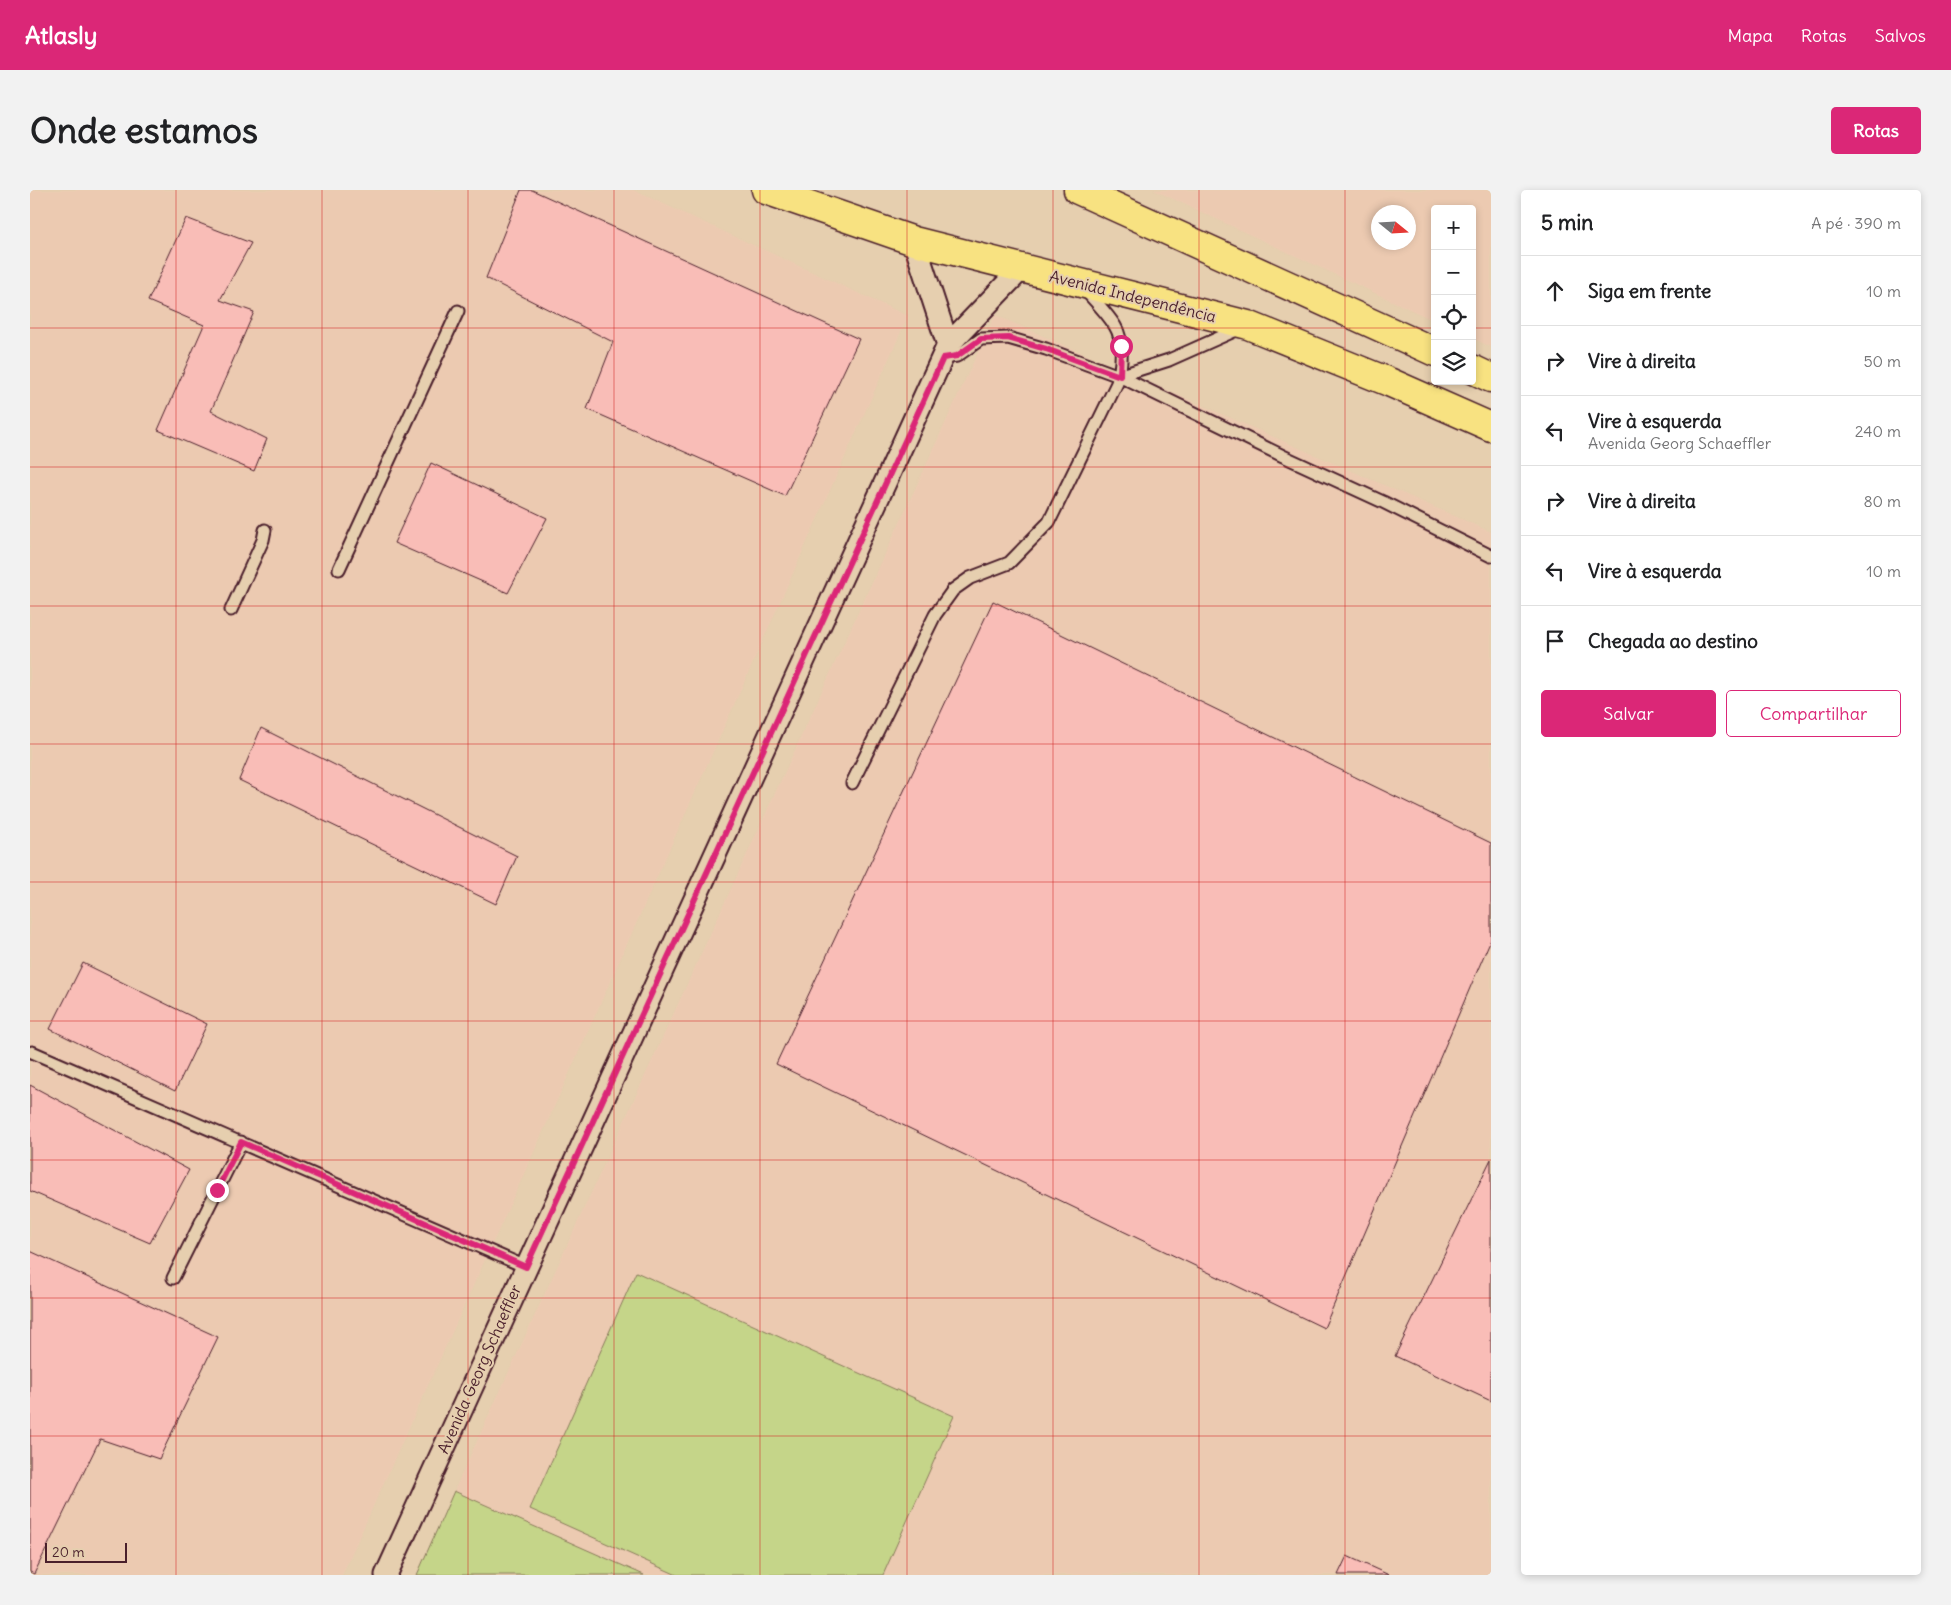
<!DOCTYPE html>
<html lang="pt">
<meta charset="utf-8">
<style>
:root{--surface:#fff;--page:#f2f2f2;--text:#202124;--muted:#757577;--line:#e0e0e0;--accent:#db2777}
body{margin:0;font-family:Delius,sans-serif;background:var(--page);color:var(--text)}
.controls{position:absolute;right:15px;top:15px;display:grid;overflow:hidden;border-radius:5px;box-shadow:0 2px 8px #0003}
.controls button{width:45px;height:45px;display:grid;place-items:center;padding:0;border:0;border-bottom:1px solid var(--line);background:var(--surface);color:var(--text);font:25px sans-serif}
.compass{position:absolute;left:1341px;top:15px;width:45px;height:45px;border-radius:50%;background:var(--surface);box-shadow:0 2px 8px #0003;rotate:108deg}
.scale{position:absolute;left:15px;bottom:12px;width:82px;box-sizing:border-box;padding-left:5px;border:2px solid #4a1f2b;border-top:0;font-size:14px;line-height:18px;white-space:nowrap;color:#4a1f2b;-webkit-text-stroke:4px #e6cfaf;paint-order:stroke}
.stop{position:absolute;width:15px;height:15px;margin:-11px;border:4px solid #db2777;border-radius:50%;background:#fff}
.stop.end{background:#db2777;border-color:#fff;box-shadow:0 1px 5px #0008}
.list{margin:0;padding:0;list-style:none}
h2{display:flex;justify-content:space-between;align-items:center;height:65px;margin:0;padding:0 20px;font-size:21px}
h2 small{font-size:16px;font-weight:400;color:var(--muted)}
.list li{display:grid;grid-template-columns:32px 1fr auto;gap:15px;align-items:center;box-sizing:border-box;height:70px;padding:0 20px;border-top:1px solid var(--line)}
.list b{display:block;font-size:19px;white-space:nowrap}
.list p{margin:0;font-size:16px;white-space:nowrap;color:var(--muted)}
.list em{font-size:16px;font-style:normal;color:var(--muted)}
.actions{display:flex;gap:10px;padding:15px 20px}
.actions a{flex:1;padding:11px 0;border:1px solid var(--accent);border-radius:5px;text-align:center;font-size:18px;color:var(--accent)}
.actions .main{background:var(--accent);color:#fff}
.icon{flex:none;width:28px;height:28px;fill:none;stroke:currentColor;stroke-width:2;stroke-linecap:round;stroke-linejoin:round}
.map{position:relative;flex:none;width:1461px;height:1385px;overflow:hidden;border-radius:5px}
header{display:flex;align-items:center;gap:30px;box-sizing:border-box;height:70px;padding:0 25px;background:var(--accent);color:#fff}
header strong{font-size:24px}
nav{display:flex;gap:28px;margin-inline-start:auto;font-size:18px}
.intro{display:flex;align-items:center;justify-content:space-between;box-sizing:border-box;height:120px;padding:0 30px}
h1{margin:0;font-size:35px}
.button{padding:12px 22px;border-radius:5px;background:var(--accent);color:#fff;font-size:18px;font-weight:700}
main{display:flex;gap:30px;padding:0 30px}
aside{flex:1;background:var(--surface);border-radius:5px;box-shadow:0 2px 8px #0003}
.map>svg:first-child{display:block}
.built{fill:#eccab1;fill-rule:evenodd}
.green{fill:#c5d589;stroke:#887a5a}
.building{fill:#f9bdb7;stroke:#4a1f2b}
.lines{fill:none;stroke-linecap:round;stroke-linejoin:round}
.service-casing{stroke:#4a1f2b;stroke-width:15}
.minor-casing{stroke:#4a1f2b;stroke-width:25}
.primary-casing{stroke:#4a1f2b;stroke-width:31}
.service{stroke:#e6cfaf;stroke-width:11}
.minor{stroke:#e6cfaf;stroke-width:21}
.primary{stroke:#f8e281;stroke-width:28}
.route{stroke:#db2777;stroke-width:6}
.grid{fill:none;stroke:#d62828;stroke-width:1;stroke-opacity:0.55}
.labels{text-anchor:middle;stroke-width:4;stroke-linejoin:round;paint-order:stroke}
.street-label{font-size:16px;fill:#4a1f2b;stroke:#e6cfaf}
</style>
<header>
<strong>Atlasly</strong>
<nav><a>Mapa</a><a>Rotas</a><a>Salvos</a></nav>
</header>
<div class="intro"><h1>Onde estamos</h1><a class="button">Rotas</a></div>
<main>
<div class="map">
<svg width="1461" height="1385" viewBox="0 0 1461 1385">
<rect width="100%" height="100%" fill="#e6cfaf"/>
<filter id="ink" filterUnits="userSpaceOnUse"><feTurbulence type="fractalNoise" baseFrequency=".02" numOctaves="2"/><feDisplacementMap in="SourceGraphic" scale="10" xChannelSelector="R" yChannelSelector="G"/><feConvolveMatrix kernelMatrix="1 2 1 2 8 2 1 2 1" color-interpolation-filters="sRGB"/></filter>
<g filter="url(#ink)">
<!-- built -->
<path class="built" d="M0 0H603L878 126 503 964 312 1385H0Z
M1124 0H1461V157L1442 148V19H1405V131ZM1378 22V52H1348V22Z
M965 125 1461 342V1385H614L424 1301Z"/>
<!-- green -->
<path class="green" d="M606 1082 924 1226 853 1385H647L500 1319Z
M424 1301 614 1385H387Z"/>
<!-- building -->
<path class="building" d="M491 0H502L829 149 755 306 557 219 583 152 456 88Z
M156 28 221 53 190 110 224 122 181 221 237 249 224 281 128 240 174 135 118 111Z
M401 273 517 328 478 403 364 353Z
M963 411 1461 653V749L1294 1138 746 874Z
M231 538 487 666 466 714 209 590Z
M53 773 177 834 145 901 20 839Z
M0 895 159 980 120 1053 0 1001Z
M1461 969V1211L1365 1166Z
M0 1061 188 1147 129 1269 70 1249 4 1384 0 1382Z
M1317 1366 1359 1385H1308Z"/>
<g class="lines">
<!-- service casing -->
<g class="service-casing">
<path id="service" d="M913 168 927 166 951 149 978 148 1016 159 1089 186 1253 266 1353 312 1461 366
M1089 186 1139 170 1211 138
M309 379 428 121
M201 420 233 350 235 340
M822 593 905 425 923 400 940 388 979 373 1019 332 1087 193C1092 177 1094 150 1085 136 1077 123 1065 111 1055 100
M2 862 496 1077
M143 1088 211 952"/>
</g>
<!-- minor casing -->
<g class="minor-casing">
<path id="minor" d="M884 51 918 155 992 78
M356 1385 918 155"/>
</g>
<!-- primary casing -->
<g class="primary-casing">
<path id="primary" d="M736 0 884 51 1218 135 1359 192 1461 237
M1048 0 1405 162
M1442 179 1461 188"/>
</g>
<!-- service -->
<use href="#service" class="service"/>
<!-- minor -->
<use href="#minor" class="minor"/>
<!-- primary -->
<use href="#primary" class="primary"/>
</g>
</g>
<g class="lines" filter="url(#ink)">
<!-- route -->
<path class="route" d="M187 1000 211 952 496 1077 913 168 927 166 951 149 978 148 1016 159 1090 186 1091 156"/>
</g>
<!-- grid -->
<path class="grid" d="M146 0V1385M292 0V1385M438 0V1385M584 0V1385M730 0V1385M877 0V1385M1023 0V1385M1169 0V1385M1315 0V1385M0 138H1405M1442 138H1461M0 277H1461M0 416H1461M0 554H1461M0 692H1461M0 831H1461M0 970H1461M0 1108H1461M0 1246H1461"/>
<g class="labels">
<!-- street labels -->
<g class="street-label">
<text transform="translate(1103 106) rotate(14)" y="6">Avenida Independência</text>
<text transform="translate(449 1179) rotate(-66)" y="6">Avenida Georg Schaeffler</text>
</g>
</g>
</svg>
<div class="controls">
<button>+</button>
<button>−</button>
<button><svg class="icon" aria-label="locate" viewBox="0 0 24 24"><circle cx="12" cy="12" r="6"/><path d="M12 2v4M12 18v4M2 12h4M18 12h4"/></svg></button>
<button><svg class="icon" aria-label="layers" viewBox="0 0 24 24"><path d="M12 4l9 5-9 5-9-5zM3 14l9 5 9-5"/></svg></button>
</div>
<svg class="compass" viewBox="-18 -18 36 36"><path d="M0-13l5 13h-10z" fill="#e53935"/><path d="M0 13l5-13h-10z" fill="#757577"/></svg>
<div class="scale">20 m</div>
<div class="stop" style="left:1091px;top:156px"></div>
<div class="stop end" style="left:187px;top:1000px"></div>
</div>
<aside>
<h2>5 min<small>A pé · 390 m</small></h2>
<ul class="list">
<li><svg class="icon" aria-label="ahead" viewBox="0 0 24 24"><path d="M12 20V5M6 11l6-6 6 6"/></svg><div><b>Siga em frente</b></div><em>10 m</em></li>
<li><svg class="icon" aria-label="right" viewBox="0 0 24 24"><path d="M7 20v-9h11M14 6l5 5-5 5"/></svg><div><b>Vire à direita</b></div><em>50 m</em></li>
<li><svg class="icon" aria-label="left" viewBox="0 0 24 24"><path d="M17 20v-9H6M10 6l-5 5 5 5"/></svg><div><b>Vire à esquerda</b><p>Avenida Georg Schaeffler</p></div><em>240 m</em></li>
<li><svg class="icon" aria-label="right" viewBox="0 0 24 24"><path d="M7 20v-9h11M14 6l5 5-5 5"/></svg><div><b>Vire à direita</b></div><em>80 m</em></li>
<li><svg class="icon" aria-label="left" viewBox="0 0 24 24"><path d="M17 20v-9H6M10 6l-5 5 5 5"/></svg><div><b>Vire à esquerda</b></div><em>10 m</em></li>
<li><svg class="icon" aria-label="arrive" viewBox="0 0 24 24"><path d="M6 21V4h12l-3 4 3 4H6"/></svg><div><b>Chegada ao destino</b></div></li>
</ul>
<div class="actions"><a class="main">Salvar</a><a>Compartilhar</a></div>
</aside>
</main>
